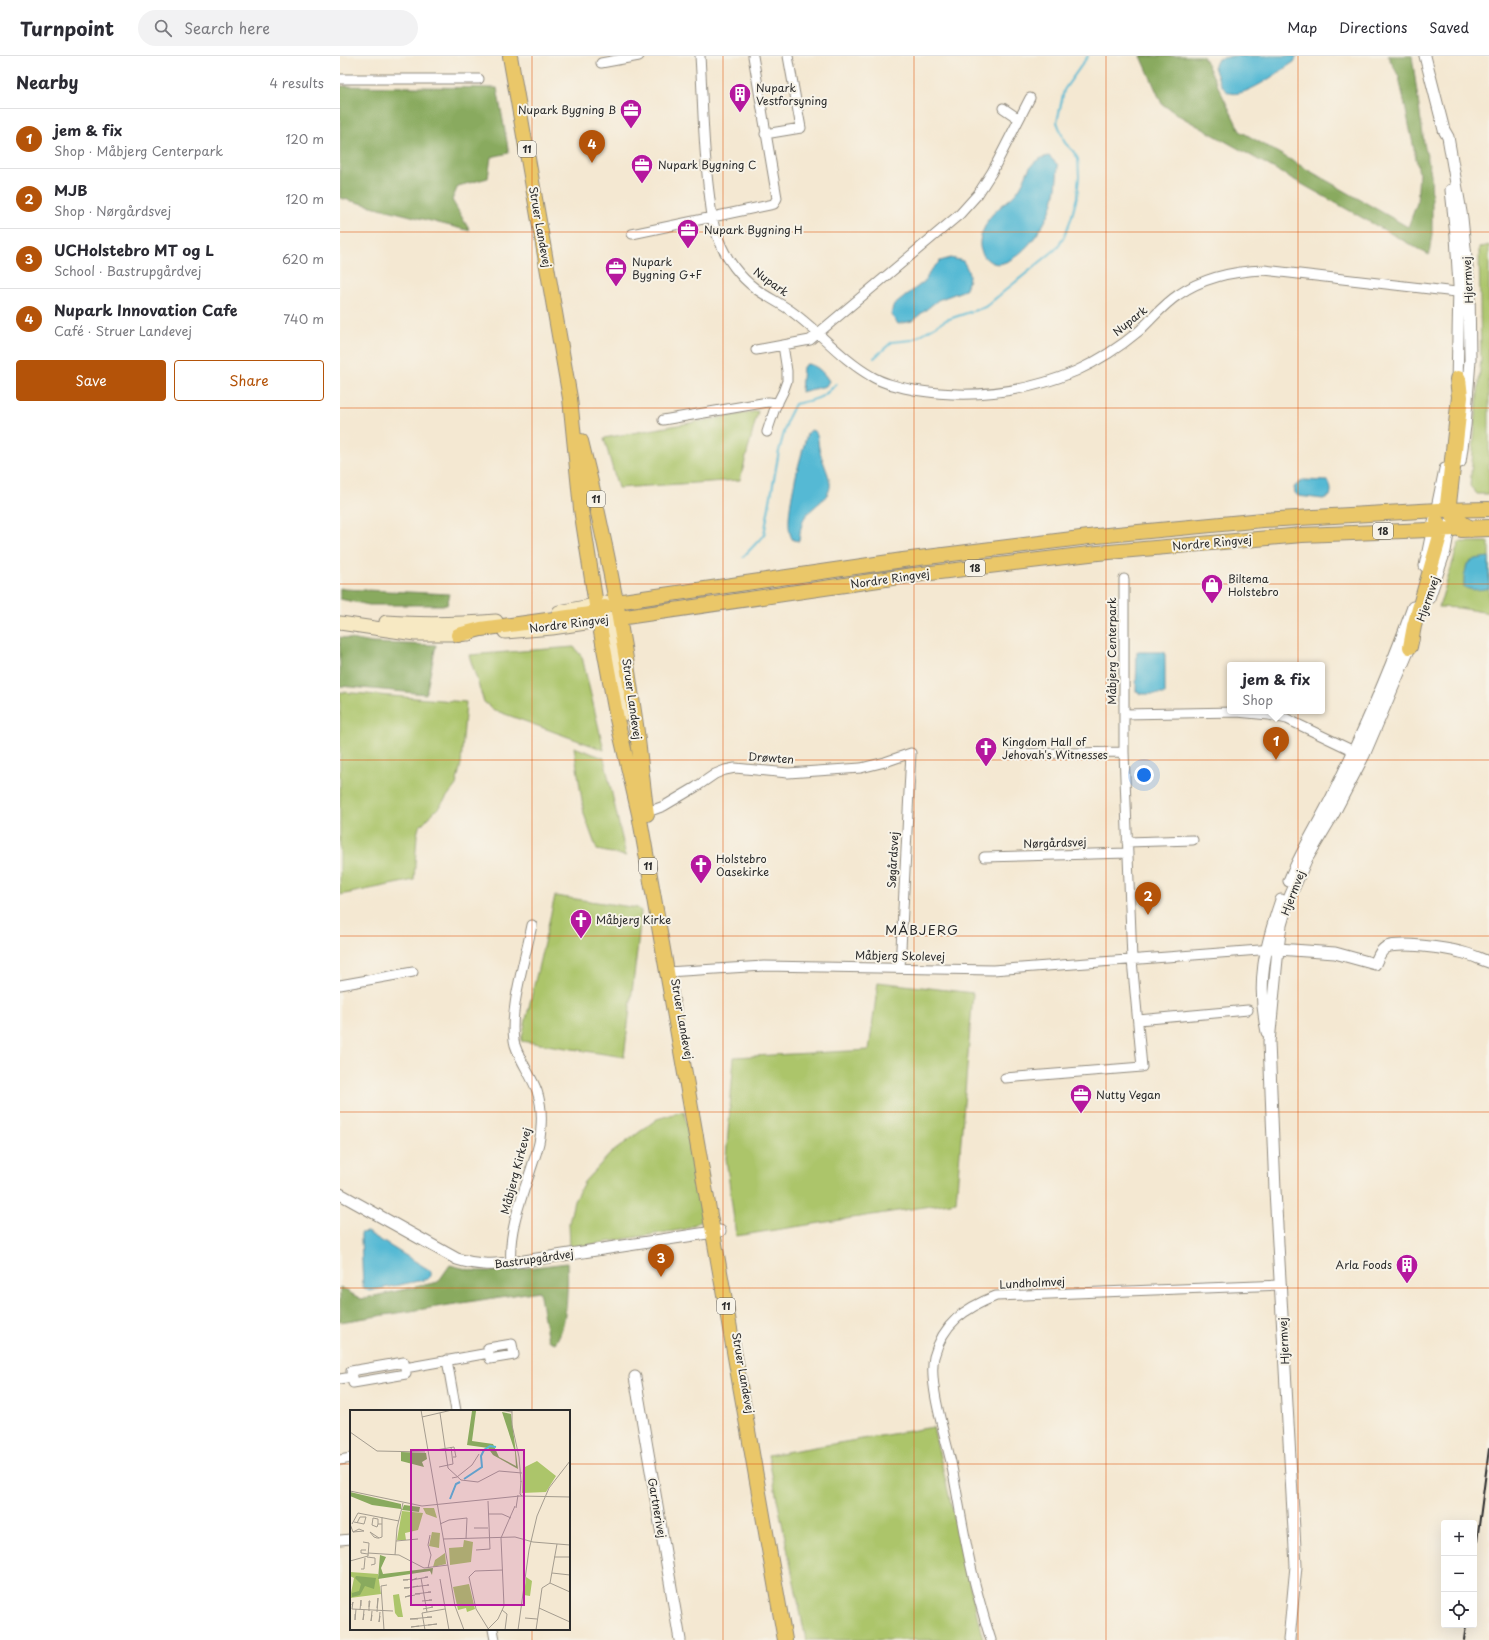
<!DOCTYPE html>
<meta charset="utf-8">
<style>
:root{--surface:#fff;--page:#f2f2f3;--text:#2b2b33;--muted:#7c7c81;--line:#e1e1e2;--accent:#b45309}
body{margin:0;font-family:"Playpen Sans",sans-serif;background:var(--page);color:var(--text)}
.controls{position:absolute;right:12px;bottom:12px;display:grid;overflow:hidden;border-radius:4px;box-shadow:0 4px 16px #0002}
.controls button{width:36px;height:36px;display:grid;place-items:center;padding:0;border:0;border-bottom:1px solid var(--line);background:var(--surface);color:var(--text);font:20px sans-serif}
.you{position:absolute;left:804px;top:719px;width:14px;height:14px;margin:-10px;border:3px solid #fff;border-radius:50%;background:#1a73e8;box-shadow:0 0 0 6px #1a73e833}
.badge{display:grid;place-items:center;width:26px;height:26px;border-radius:50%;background:var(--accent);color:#fff;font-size:13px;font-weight:700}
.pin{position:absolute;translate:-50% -33px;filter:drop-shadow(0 1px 2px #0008)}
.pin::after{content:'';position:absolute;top:21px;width:14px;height:12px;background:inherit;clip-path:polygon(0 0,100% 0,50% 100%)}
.popup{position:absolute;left:887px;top:606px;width:98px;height:52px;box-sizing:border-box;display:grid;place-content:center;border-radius:4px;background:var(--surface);filter:drop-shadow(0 1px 3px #0005);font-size:13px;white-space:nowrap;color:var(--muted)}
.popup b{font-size:15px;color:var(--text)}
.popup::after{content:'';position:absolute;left:50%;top:100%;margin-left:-8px;border:8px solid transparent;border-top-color:var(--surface)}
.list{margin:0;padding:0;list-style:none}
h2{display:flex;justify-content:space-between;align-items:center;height:52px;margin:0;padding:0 16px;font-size:17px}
h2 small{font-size:13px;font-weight:400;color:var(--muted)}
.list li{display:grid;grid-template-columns:26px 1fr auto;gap:12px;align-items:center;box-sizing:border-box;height:60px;padding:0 16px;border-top:1px solid var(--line)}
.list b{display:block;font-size:15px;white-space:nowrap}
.list p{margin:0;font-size:13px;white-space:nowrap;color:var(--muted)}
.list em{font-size:13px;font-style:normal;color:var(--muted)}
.actions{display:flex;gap:8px;padding:12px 16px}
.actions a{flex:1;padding:9px 0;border:1px solid var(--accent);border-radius:4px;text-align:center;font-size:14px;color:var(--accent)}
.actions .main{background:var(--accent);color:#fff}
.icon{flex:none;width:22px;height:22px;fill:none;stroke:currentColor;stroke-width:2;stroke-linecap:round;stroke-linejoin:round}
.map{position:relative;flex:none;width:1149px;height:1584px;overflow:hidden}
header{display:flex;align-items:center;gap:24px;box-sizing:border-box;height:56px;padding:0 20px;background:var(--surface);border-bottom:1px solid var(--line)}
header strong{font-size:19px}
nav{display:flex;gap:22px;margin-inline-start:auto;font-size:14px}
.search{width:280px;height:36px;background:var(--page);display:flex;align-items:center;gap:10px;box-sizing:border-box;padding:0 14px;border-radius:22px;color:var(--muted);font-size:15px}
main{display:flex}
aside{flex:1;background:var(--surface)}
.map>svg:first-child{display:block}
.green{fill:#acc56a;stroke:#6c784a}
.forest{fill:#89aa5e;stroke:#5a6a44}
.water{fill:#55b9d4;stroke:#407280}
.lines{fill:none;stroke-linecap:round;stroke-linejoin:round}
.stream{stroke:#55b9d4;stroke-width:2}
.minor-casing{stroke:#908a7e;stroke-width:11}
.tertiary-casing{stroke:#908a7e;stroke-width:13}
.secondary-casing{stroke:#908a7e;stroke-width:15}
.primary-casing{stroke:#908a7e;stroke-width:16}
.motorway-casing{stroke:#908a7e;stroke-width:18}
.minor{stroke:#fff;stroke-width:9}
.tertiary{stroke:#fff;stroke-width:11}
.secondary{stroke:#f7e9c3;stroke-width:13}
.primary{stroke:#eac769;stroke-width:14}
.motorway{stroke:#eac769;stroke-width:16}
.rail{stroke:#2b2b2b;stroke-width:2}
.grid{fill:none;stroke:#df570e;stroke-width:1;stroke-opacity:0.55}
.labels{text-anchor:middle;stroke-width:4;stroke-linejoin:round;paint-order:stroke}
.shield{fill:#f7f3e8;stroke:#686764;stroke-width:1}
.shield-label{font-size:10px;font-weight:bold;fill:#2b2b2b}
.poi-label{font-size:11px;fill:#2b2b2b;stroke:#f7f3e8;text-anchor:start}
.street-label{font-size:11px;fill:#2b2b2b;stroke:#f7f3e8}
.quarter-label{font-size:13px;letter-spacing:1px;fill:#2b2b2b;stroke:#f7f3e8}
.inset-river{fill:none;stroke:#55b9d4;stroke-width:2}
.inset-road{fill:none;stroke:#a49c8f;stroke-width:1}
.view{fill:#b5179e;fill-opacity:0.15;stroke:#b5179e;stroke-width:2}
.inset-edge{fill:none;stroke:#2b2b2b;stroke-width:2}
</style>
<header>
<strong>Turnpoint</strong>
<div class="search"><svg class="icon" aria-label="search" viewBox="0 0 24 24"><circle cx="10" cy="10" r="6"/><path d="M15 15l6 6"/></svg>Search here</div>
<nav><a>Map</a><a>Directions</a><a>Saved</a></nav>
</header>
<main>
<aside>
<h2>Nearby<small>4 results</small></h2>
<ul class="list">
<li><span class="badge">1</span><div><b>jem &amp; fix</b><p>Shop · Måbjerg Centerpark</p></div><em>120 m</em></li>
<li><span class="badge">2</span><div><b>MJB</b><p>Shop · Nørgårdsvej</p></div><em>120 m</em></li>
<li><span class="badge">3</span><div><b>UCHolstebro MT og L</b><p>School · Bastrupgårdvej</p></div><em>620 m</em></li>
<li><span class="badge">4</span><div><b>Nupark Innovation Cafe</b><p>Café · Struer Landevej</p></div><em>740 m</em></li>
</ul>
<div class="actions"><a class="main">Save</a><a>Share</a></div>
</aside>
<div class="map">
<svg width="1149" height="1584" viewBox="0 0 1149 1584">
<rect width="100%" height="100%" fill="#f7f3e8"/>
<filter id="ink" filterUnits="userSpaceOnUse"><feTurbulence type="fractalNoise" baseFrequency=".025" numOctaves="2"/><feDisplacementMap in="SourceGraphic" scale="8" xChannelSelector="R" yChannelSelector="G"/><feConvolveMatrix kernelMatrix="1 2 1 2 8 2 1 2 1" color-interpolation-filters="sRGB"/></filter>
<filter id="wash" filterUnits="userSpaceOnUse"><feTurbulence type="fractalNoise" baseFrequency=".012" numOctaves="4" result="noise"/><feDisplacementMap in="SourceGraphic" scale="16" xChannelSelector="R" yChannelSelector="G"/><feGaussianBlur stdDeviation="0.9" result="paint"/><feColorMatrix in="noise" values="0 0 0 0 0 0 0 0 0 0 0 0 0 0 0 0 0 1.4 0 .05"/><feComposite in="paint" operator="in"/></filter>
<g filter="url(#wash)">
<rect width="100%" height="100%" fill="#f4e8d2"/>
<!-- green -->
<path class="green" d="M1149 189V438H1137L1130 430 1141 302 1139 192Z
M418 355 400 424 278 432 264 382Z
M1119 486H1149V557L1119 552 1099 551Z
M234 591 242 601 264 694 154 654 144 646 129 599Z
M0 636 126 646 121 708 116 729 99 751 79 771 77 779 74 824 0 839Z
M234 691 264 702 286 800 257 794 244 758Z
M215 840 298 852 301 855 298 887 284 1001 181 985Z
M538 926 633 937 616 1146 396 1180 386 1102 394 1001 529 994Z
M344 1055 363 1164 346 1173 230 1192 229 1167 234 1145 244 1126 270 1098 317 1063Z
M593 1371 643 1584H466L428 1399Z"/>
<!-- forest -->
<path class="forest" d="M801 0H863L900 75 1068 171 1077 147 1079 117 1059 21 1048 0H1072L1084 87 1091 118 1092 146V178L1089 199 838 59 822 48Z
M0 30 157 32 169 97 151 101 148 122 118 130 112 144 130 175 0 142Z
M0 532 4 533 110 538 107 549H29L0 543Z
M0 581 32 587 96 589 86 638 0 630Z
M227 1207C228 1229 228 1270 215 1287L208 1284 199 1235 0 1266V1231L21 1243 98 1226 110 1209 135 1215H162Z"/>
<!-- water -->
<path class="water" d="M894 0H957L954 6C941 14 902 45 888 36 880 31 877 19 874 11L878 3Z
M709 100 718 109C717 120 717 131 714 142 710 164 686 200 663 207 651 211 639 199 640 187 640 179 645 171 648 164 655 153 668 146 676 137 689 122 685 104 709 100Z
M611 202 623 205C630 216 631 222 625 234L598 244 572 265 558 268 551 259 553 250 586 224 589 216 600 205Z
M467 308C477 309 484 317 489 325L486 330 461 336 463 311Z
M471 374C480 376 477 384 479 392 481 402 489 418 490 427 492 442 472 450 465 461 461 468 460 477 459 485L453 484C440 469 462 397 467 378Z
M963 424 987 425C991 430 992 434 990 440L983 443 958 440 955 437 954 431Z
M1149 501V532C1141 534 1131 535 1124 531V521L1127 508 1135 503Z
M797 596H825V638H800L796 635Z
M27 1176 91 1215V1220L88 1223 29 1235 23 1231 21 1182V1177Z"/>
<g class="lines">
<!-- stream -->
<path class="stream" d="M534 302 552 286 572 284 606 264 645 251 716 193 724 181 731 163 737 141 739 120 738 103 733 95 725 87 717 66 724 34 748 0
M403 501 424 479 439 395 448 362 455 348C475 343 482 344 496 328"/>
</g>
</g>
<g filter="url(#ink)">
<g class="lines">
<!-- minor casing -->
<g class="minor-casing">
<path id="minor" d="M360 0C363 45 363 91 369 136 371 152 372 169 379 184 386 203 400 221 416 233 427 241 440 247 451 255 479 275 501 303 531 320 544 328 560 331 574 334 629 343 685 337 736 315 758 305 781 290 799 275 812 263 824 248 838 239 864 221 894 215 924 214L1125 237
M261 7 299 0
M0 23H139
M663 52 679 63
M425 78 461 72 448 0
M292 178 434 148 437 142 413 0
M416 294 470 284 620 158 638 138 652 116 690 42
M323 364 428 346 438 347
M427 376 435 352 443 336 447 325V315L443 289
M784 658 897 656 929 659 947 663 1020 698
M672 698 784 696
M302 758 324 750 356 731 375 718 385 714 395 712 448 717 521 712 545 706 571 697 560 912
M787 786 853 784
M644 801 788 797
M327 916 424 910 653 914 933 893
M0 929 73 916
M798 964 908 954
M665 1022 802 1011 792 904 784 696V523
M171 1207C168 1173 183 1139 193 1107 197 1096 201 1083 201 1071 202 1059 201 1047 197 1035 191 1019 180 1005 175 989 167 959 186 900 192 869
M107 1304 116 1355
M64 1306 66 1318 13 1327 11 1315Z
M65 1312 149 1297 150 1303 174 1299 172 1288 148 1292 149 1297
M0 1323 12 1321
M0 1404 11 1402
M0 1484 11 1483
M153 1573 155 1584
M651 1584C645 1566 640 1547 635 1528 625 1488 619 1447 611 1406 605 1380 588 1326 594 1301 603 1267 625 1252 656 1240L941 1229"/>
</g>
<!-- tertiary casing -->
<g class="tertiary-casing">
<path id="tertiary" d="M1085 0 1104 74 1108 81 1122 162 1129 231 1130 304 1125 370 1120 406
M1111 134 1116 180 1119 230 1117 329
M1085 510 1105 413
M1089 542 1105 495 1110 466
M949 825C961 796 978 769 992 741 1022 679 1050 616 1073 551
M938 893 995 897 1035 908C1038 902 1040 894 1047 891 1060 886 1106 892 1120 896 1130 898 1140 903 1149 906
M927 976C916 926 925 891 941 844
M0 1138 117 1203C136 1209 152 1209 171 1207L380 1175
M295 1321 340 1584
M949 1584 956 1510 935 1134 929 986 938 893 941 869 948 845 966 804 994 757 1024 699 1073 584"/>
</g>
<!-- secondary casing -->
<g class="secondary-casing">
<path id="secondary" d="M219 556 266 547
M262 558 269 566 272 575 288 658
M46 566C83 569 119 568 156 565
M0 567 75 578H129
M165 576 212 572 279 562"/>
</g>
<!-- primary casing -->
<g class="primary-casing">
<path id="primary" d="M170 0 230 342 241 453 256 549 277 663 299 758 312 831 445 1584
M241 385C264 476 282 569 295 662 300 694 302 726 307 758
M276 546 563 504 757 480 923 464 1098 454 1149 453
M279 562 566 520 758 497 962 479 1114 473
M118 579 141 573 250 558 265 551
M1070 591 1074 570 1100 480V473L1097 465"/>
</g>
<!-- motorway casing -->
<g class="motorway-casing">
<path id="motorway" d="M1118 323 1120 341 1108 448C1112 460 1119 468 1131 473
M1121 473 1149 472"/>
</g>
<!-- minor -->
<use href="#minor" class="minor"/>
<!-- tertiary -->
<use href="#tertiary" class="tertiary"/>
<!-- secondary -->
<use href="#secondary" class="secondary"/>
<!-- primary -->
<use href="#primary" class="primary"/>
<!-- motorway -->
<use href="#motorway" class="motorway"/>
<!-- rail -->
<path class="rail" d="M1134 1508 1149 1393
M1124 1584 1126 1569"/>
</g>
</g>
<!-- grid -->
<path class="grid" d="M192 0V1355M383 0V1584M574 0V1584M766 0V1584M958 0V1584M0 176H1149M0 352H1149M0 528H1149M0 704H1149M0 880H1149M0 1056H1149M0 1232H1149M0 1408H11M229 1408H1149M192 1573V1584"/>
<!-- icons -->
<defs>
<g id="building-pin" transform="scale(1.15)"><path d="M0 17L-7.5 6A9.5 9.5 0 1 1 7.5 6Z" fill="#b5179e" stroke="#f7f3e8"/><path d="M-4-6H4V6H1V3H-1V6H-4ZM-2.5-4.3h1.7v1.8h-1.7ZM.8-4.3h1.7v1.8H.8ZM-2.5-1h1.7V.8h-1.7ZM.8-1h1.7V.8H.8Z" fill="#fff"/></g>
<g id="office-pin" transform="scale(1.15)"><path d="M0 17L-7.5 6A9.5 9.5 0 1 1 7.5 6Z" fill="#b5179e" stroke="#f7f3e8"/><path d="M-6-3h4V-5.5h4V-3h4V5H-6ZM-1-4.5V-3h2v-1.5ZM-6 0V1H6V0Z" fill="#fff"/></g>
<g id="shop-pin" transform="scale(1.15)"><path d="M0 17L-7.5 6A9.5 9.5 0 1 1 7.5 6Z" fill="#b5179e" stroke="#f7f3e8"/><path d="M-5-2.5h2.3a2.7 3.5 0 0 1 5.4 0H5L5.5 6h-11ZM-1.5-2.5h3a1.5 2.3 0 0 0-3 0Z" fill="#fff"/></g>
<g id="church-pin" transform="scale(1.15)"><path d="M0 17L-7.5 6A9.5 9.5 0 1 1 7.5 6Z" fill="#b5179e" stroke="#f7f3e8"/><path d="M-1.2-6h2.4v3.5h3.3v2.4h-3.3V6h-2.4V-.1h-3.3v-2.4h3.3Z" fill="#fff"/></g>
</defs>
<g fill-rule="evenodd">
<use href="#building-pin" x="400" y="38"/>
<use href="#office-pin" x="291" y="54"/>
<use href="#office-pin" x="302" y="109"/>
<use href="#office-pin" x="348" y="174"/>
<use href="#office-pin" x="276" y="212"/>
<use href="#shop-pin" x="872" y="529"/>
<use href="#church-pin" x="646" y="692"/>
<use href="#church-pin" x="361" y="809"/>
<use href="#church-pin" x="241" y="864"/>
<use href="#office-pin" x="741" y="1039"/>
<use href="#building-pin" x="1067" y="1209"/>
</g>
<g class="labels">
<!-- shield labels -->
<g class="shield">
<rect x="178" y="85" width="18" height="16" rx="3"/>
<rect x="247" y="435" width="18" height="16" rx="3"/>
<rect x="1033" y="467" width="20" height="16" rx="3"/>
<rect x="625" y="504" width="20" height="16" rx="3"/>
<rect x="299" y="802" width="18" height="16" rx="3"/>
<rect x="377" y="1242" width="18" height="16" rx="3"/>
</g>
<g class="shield-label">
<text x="187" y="97">11</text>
<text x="256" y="447">11</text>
<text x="1043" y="479">18</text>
<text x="635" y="516">18</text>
<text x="308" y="814">11</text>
<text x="386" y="1254">11</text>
</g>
<!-- poi labels -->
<g class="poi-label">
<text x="416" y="36">Nupark<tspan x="416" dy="13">Vestforsyning</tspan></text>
<text x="276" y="58" text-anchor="end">Nupark Bygning B</text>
<text x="318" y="113">Nupark Bygning C</text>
<text x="364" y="178">Nupark Bygning H</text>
<text x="292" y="210">Nupark<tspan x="292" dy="13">Bygning G+F</tspan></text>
<text x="888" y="527">Biltema<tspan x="888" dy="13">Holstebro</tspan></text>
<text x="662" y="690">Kingdom Hall of<tspan x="662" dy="13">Jehovah's Witnesses</tspan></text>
<text x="376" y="807">Holstebro<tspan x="376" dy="13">Oasekirke</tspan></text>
<text x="256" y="868">Måbjerg Kirke</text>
<text x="756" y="1043">Nutty Vegan</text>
<text x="1052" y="1213" text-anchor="end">Arla Foods</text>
</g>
<!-- street labels -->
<g class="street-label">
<text transform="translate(200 171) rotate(80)" y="4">Struer Landevej</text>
<text transform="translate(1128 224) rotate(-93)" y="4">Hjermvej</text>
<text transform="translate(431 226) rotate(36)" y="4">Nupark</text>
<text transform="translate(790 265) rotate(-39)" y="4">Nupark</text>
<text transform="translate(872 487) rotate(-5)" y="4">Nordre Ringvej</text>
<text transform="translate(550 523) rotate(-8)" y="4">Nordre Ringvej</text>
<text transform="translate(1088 543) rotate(-71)" y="4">Hjermvej</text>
<text transform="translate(229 568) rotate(-7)" y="4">Nordre Ringvej</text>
<text transform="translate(772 595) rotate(-90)" y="4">Måbjerg Centerpark</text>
<text transform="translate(292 643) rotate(82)" y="4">Struer Landevej</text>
<text transform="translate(431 702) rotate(4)" y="4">Drøwten</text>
<text transform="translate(715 787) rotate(-2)" y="4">Nørgårdsvej</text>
<text transform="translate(553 804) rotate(-87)" y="4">Søgårdsvej</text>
<text transform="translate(953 837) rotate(-69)" y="4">Hjermvej</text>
<text transform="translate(560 900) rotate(1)" y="4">Måbjerg Skolevej</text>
<text transform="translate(342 963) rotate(80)" y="4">Struer Landevej</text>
<text transform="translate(176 1115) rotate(-75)" y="4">Måbjerg Kirkevej</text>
<text transform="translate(194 1203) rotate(-8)" y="4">Bastrupgårdvej</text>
<text transform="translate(692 1227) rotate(-3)" y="4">Lundholmvej</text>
<text transform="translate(944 1285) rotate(-93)" y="4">Hjermvej</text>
<text transform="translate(403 1317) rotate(80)" y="4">Struer Landevej</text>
<text transform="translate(317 1452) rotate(80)" y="4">Gartnerivej</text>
</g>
<!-- quarter labels -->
<g class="quarter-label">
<text x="582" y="879">MÅBJERG</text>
</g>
</g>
<!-- overview -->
<g transform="translate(10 1354)">
<rect width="220" height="220" fill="#f4e8d2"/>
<path d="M187 51 206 66 196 82 172 83 173 58ZM73 98H84L87 108 76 104ZM52 101 73 103 68 120 55 123 56 130H47ZM82 122 90 123 89 138 79 136ZM114 130 123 132 121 152 100 155 99 138 113 137ZM95 143 96 154 83 157 85 150ZM0 162 28 164 31 184 0 188 4 168 0 166ZM176 167 182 171 180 186 174 185ZM119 174 125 199 117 202 116 198 108 200 103 177ZM49 184 53 207H48L45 203 43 185Z" fill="#acc56a"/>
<path d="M122 1H126L122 31 143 34 149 47 166 56 165 42 152 2 161 4 168 59 143 45 138 38 117 35ZM51 42 76 43 77 49 72 52 74 57 51 51ZM0 82 51 94V99L22 95 0 86ZM54 95 70 97 69 102 52 100ZM30 145 36 147 31 158 33 164 83 158 82 165 80 161 28 169ZM6 166 26 168 24 179 15 176 10 185 2 187V183L9 181 11 174 5 168Z" fill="#89aa5e"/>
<path class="inset-river" d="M114 69 132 57 131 46 134 40 140 36 146 37M100 89 106 74 110 72"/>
<path class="inset-road" d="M71 0 105 196 114 220M149 0 162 2M162 0V15L169 47M90 3 98 58 111 70 128 72 149 61 172 63M72 7 102 0M0 22 27 41 75 42M86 40 104 37 106 47H103M169 47 171 72M89 57 103 54 101 37M102 68 107 67 122 55 129 44M171 71 170 84 172 86M0 81 72 96 170 86M170 86 220 87M166 98 168 85M138 104H152L161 108M4 112 14 114 16 107H10L7 113M0 114 3 122 14 121 9 119 3 122M2 114 8 103 49 111M28 114 27 117 22 115 23 108 28 109V114H32M90 114 99 110 117 108 116 129M124 118H138M29 128 20 122 24 127 27 128H29L32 127V107M93 129 165 127 183 132 220 135M46 131 68 129M16 140H11V143L18 144M126 140 140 139 138 91M18 143 49 145 74 158 98 155M45 145 47 118 53 93M17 147 25 148V154L21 155M204 147H220M0 151 18 146 19 133 13 132M78 158 81 145 78 135 80 125M11 159H14L15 148M202 163 220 165M67 168 62 170 78 167H75M71 168 77 202M90 169 99 220M58 170H53L62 169M200 173 220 182M68 176 63 177 79 175H77M59 178H54L63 177M70 184H65L81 182H78M61 185 55 187 65 185M72 191 82 190H79M2 195 3 192 2 199 43 201M189 198 220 212M73 199 83 197H81M10 200 11 190V196M152 200 157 204 155 220M19 201V191H20L19 197M27 202 28 189V188L27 198M5 204V210L6 199M14 204 13 210 14 200M22 205 21 211 22 201M30 206 29 212 30 202M175 208 187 209M68 209H60L82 207H77M69 216 61 217 87 214 78 215M34 220 31 176 37 175M75 220 72 203 95 199M137 220 148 209 154 196 151 128 165 96M139 220 126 199 119 167 125 161 153 160M168 220 179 140 187 106 199 78 220 51M186 220 192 178 200 173 207 134"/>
<path class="view" d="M61 40H174V195H61Z"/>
<rect width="220" height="220" class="inset-edge"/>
</g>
</svg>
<div class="controls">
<button>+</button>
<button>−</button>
<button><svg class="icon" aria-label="locate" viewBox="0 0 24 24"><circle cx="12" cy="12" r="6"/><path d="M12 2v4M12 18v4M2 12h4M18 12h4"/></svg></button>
</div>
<div class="you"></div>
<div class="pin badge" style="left:936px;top:704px">1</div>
<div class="popup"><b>jem &amp; fix</b>Shop</div>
<div class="pin badge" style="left:808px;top:859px">2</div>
<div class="pin badge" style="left:321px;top:1221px">3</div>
<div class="pin badge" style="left:252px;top:107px">4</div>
</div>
</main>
